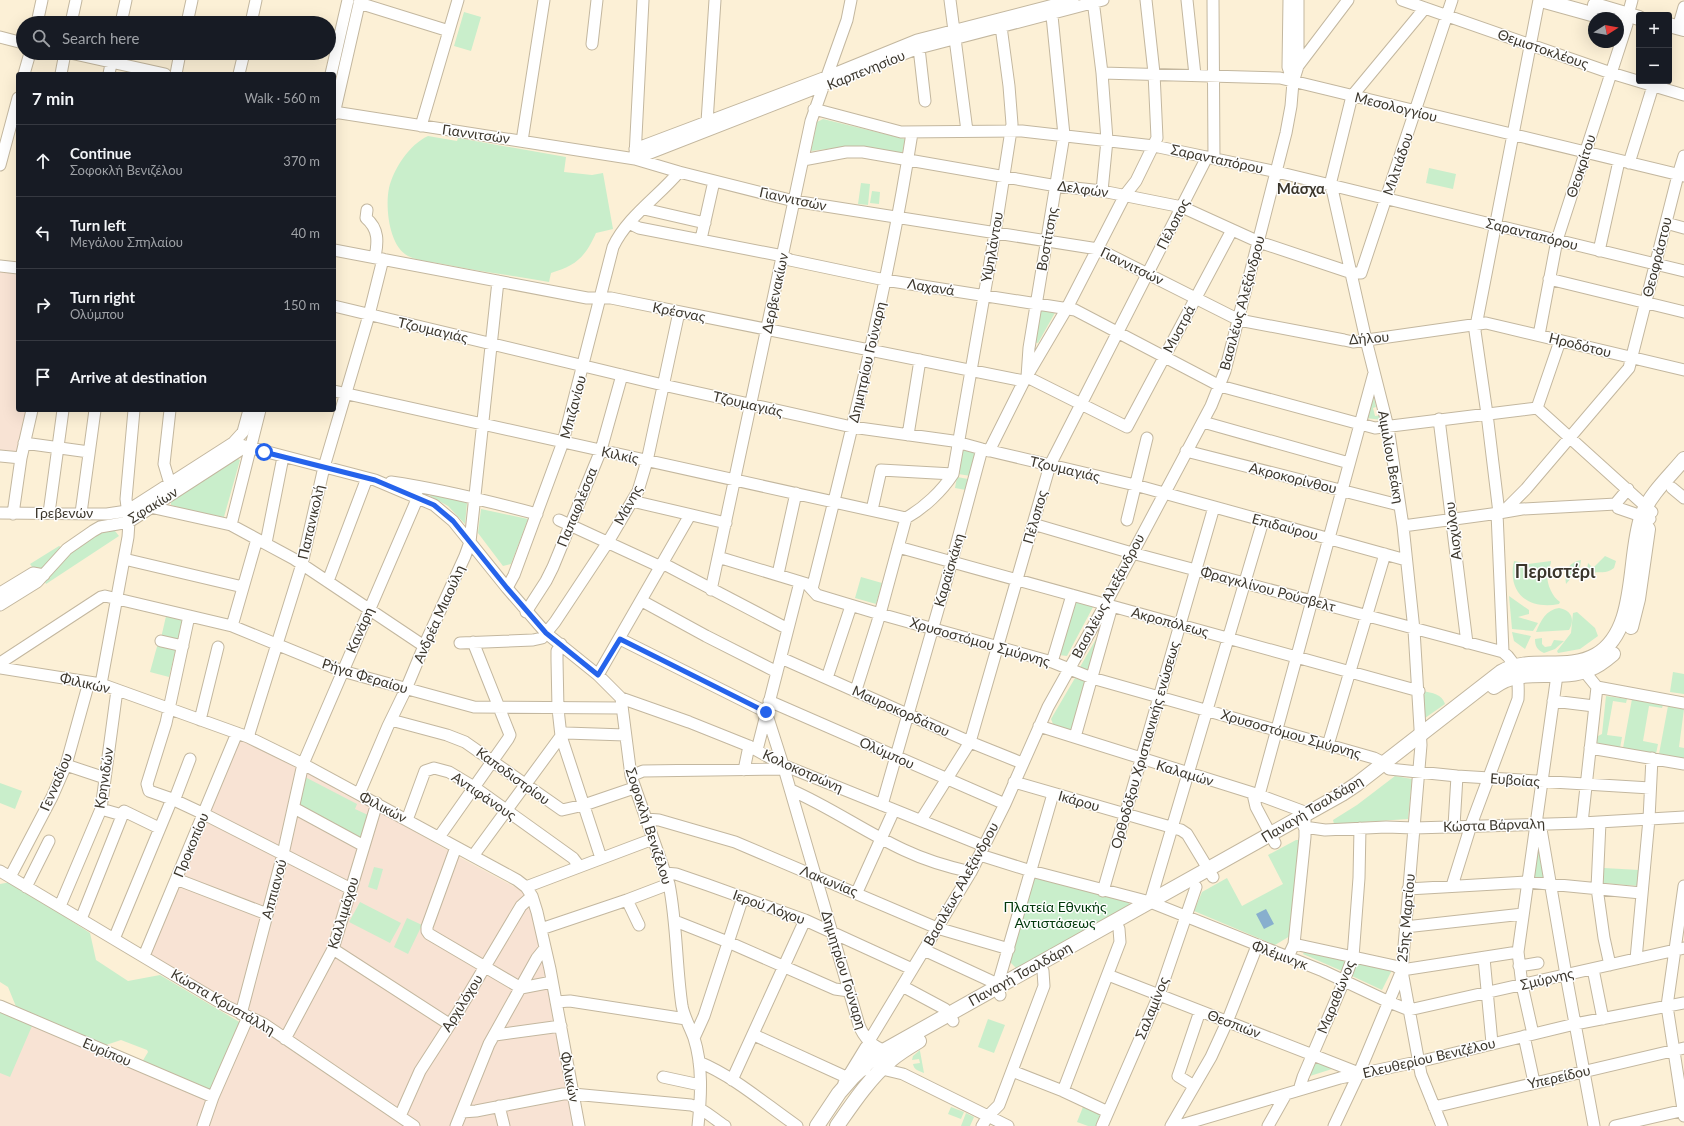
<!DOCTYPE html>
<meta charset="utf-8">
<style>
:root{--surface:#171b24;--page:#20242c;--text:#f1f3f6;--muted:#9ea1a6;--line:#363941}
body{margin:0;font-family:Lato,sans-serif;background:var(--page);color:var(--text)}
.controls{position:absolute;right:12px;top:12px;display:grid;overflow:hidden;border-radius:4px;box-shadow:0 4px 16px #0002}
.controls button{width:36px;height:36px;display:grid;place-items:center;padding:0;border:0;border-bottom:1px solid var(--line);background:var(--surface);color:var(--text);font:20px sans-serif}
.compass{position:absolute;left:1588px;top:12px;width:36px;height:36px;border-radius:50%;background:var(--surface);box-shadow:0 4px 16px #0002;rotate:79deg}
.stop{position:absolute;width:12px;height:12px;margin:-9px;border:3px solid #2563eb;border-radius:50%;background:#fff}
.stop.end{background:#2563eb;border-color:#fff;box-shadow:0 1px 4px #0008}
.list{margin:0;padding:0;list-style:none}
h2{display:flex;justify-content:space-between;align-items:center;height:52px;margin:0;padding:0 16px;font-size:17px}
h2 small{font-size:13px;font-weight:400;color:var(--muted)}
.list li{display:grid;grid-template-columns:26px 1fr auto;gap:12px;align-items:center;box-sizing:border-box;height:72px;padding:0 16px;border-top:1px solid var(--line)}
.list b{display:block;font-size:15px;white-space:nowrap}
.list p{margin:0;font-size:13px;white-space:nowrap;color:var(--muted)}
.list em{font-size:13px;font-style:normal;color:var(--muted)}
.icon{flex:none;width:22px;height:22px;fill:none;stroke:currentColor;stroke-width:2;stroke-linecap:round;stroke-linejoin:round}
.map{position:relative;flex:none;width:1684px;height:1126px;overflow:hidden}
.search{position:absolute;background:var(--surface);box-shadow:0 4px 16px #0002;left:16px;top:16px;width:320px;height:44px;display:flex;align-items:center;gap:10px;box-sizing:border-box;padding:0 14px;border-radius:22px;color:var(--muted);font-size:15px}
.panel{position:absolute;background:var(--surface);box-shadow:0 4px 16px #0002;left:16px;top:72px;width:320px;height:340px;border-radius:4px}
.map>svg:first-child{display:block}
.industrial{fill:#f8e3d4}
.green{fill:#c9eecb}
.water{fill:#88afce}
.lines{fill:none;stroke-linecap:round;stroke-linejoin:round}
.minor-casing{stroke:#c3b79f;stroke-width:13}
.major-casing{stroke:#c3b79f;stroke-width:16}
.minor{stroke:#fff;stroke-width:11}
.major{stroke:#fff;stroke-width:14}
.route{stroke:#2563eb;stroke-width:5}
.labels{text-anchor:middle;stroke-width:3;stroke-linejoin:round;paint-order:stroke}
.street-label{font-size:14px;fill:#3b362c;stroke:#fefefe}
.park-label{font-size:14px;fill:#00380b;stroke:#fefefe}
.neighbourhood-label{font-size:15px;font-weight:bold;fill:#3b362c;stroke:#fefefe}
.district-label{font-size:18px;font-weight:bold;fill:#3b362c;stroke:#fefefe}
</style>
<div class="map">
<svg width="1684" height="1126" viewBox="0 0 1684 1126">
<rect width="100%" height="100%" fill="#fcf0d6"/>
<!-- industrial -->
<path class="industrial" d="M0 269 18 272V410H30L19 456 0 454Z
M238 739 261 748 307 771 342 793 382 813 461 858 524 892 532 910 545 966 575 1126H0V1010L214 1101 250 1017 147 953Z"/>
<!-- green -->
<path class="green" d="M464 12 481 17 471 51 454 46Z
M823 119 905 139 902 154 851 146 811 151 817 122Z
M428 136 457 141 458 138 566 157 564 172 592 175 603 173 613 229 596 233C585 257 577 265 551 273L549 282C514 276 478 271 443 264 432 262 418 261 408 256 389 246 385 207 389 188 394 168 409 145 428 136Z
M1429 168 1456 174 1453 189 1426 183Z
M861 183 870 184 868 205 858 204Z
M872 191 880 192 879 204 870 203Z
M1037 309 1056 311 1038 343 1033 342Z
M1373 393 1376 407 1373 408 1375 416 1382 415 1383 420 1365 418Z
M963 450 975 453 971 476 958 474Z
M236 458 240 460 224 517 198 513 171 505V501Z
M957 477 968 479 966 490 955 488Z
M431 493 467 503 465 524 448 506 430 496Z
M481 509 528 519 511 564 503 566 478 533Z
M104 531H115L119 536 46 584 45 582 70 553Z
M59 546 61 547 43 568H33L30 564Z
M1605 556 1616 561 1614 568C1606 575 1599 570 1590 574L1587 570 1588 563 1593 568Z
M1581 560 1579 575 1571 578 1566 584C1564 571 1568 563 1581 560Z
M1514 561 1528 564 1551 561C1551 565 1549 567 1548 570 1545 580 1551 596 1560 602L1559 604C1528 610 1507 593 1514 561Z
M861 577 882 583 876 604 855 598Z
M1509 596 1529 610V614L1518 617 1538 623 1533 631 1512 629Z
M1075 602 1093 607 1067 656 1059 655Z
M1559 608C1572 610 1575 620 1569 630L1536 632C1541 620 1546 610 1559 608Z
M167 612 186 617 180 642 161 638Z
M1577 612 1595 628 1598 636 1580 649 1558 653 1557 651 1571 633 1573 613Z
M1100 632 1091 671 1080 670V667Z
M1512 632 1531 636 1525 649 1514 641Z
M1542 638V644L1545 647 1551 646 1554 640 1564 641 1555 649 1544 653C1537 650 1535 646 1535 639Z
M158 643 176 648 169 677 150 672Z
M1673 672 1684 674V694L1670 692Z
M1075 678 1088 682 1071 732 1053 724 1051 719Z
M1423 691C1432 693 1442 694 1445 704L1425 718Z
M1606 696 1627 699 1626 703 1613 701 1607 735 1622 737 1620 748 1595 743 1596 737 1602 734Z
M1632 699 1663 705 1662 708 1649 706 1643 741 1658 744 1656 754 1623 748Z
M1668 706 1684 709 1679 747 1684 748V759L1659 754Z
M1395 776 1412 779 1408 819 1334 824 1333 820 1357 805Z
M305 777 357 804 355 809 368 815 361 838 299 807Z
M0 783 22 791 15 809 0 803Z
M1541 837 1548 878 1531 877Z
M1296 840H1299L1290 936 1275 945 1194 911 1202 892 1227 878 1242 906 1283 884 1268 855Z
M374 867 383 869 377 890 368 887Z
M1604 868 1639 870 1638 886 1603 883Z
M1034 877 1128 902 1130 905 1019 971 1010 962Z
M11 882 90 933 96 960 128 981 160 975 241 1023 213 1092 142 1062 148 1052 147 1050 121 1040 103 1046 17 1009 8 987 0 982V884Z
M360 902 401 923 390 943 349 922Z
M407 918 422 925 408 954 394 947Z
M1304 952 1346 961 1342 971 1303 954Z
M1357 963 1392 970 1382 990 1352 976Z
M0 1012 32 1026 10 1077 0 1073Z
M988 1019 1005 1025 994 1053 978 1047Z
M920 1050V1051L924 1073C919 1071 914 1070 913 1064L920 1063 919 1059 912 1060 913 1056Z
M1315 1060 1332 1068V1069L1310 1076 1308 1075Z
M951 1107 964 1112 961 1119 948 1114Z
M1083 1107 1101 1115 1096 1126H1088L1077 1122Z
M966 1113 974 1117 970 1126H961Z"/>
<!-- water -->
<path class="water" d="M1266 909 1274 924 1264 929 1256 914Z"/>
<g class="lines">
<!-- minor casing -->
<g class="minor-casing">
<path id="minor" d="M950 0 967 131
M1093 0 1102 73 1107 140 1102 191
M1187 0 1195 75
M1213 0 1214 158
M1289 0 1288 67 1293 82
M1402 0 1611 73 1684 95
M1539 0 1475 331 1487 414 1499 513 1522 509 1616 504
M359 3 449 31
M1051 6 1064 135 1029 348 1027 377 1127 427 1232 230
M37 23 42 0
M71 23 76 0
M121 23 126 0
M187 23 192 0
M251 23 256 0
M1678 28 1684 7
M0 37 23 43
M592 44 597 0
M919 48 925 101
M70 53 165 74
M1298 66 1348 0
M1102 73 1280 78 1684 176
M24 74 30 53
M61 74 65 53
M109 74 113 53
M176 74 180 53
M239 74 244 53
M331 74 348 0
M814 109 901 132 1022 131 1154 146 1277 172 1684 271
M334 112 635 159 679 172 794 201 1098 249 1239 320 1344 340 1353 342 1486 323 1684 370
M334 114 360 0
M421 126 458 0
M709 127 707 122 715 0
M522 141 544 0
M635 149 826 77 917 40 1073 0
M635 156 643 0
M635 159 919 48 1103 0
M803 160 846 152H863L1057 186 1102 191 1182 207 1259 242 1352 273H1361L1452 0
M1629 163 1653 86
M0 165 18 98
M644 209 705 223
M367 210 366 218C379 229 378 242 375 257
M629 223 639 228 783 256 790 260 885 280 1075 310 1220 386 1375 428 1537 408
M1666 223 1684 228
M701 239 714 181
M334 250 587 298H611L1024 381
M1599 251 1619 161
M0 266 18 268
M1549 279 1684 312
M334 306 663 385 852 427 953 441 982 449 1135 485 1406 560
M1539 335 1557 240 1627 24 1628 15 1632 0
M334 391 906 518
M1537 408 1652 512
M1537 408 1560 341
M1439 419 1467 643
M1203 422 1349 463
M908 435 920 360
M24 443 89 452
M233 443 375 480 434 505 453 521 507 588 546 633 598 675 621 698 631 776 669 884C677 924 676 965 682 1006 684 1017 690 1027 694 1038 703 1066 701 1097 698 1126
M989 451 1024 381 1067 308 1125 195 1136 181 1157 138 1154 73 1146 0
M1186 451 1399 505
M0 456 21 458
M391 482C440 489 488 501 537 514
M170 484 164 464 170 410
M1672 488 1684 498
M1628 489 1617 502 1618 508 1650 519
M632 501 726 523
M150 507 231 525 294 559 424 646
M872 510 881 470 953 474
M0 513 107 514 127 511 233 443 243 432 249 410
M49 513 63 410
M81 513 95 410
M1497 513 1503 652
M13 514 21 458 32 410
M559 520 661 567
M1127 520 1147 438
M1033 524 1132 553 1503 652C1518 663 1519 682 1518 699L1471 825 1452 886
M231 525 260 410
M1403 526 1499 513 1508 507 1526 489 1629 368 1678 175 1684 156
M266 543 283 457
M898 547 1419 691
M718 557 807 584 817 595 880 614 1052 662 1092 678 1374 758 1384 763 1389 769 1457 776 1650 788
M124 559 243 587
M662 563 788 629
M778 574 796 493
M328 581 367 478
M507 588 514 575 563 442 613 247C627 217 658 197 679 172
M812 589C850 438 888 287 912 133
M711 590 811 121 847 20 851 0
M0 593 33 573 44 575
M642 601 706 636 777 672
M0 605 37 582 67 549 93 531 100 527 129 522 245 447
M526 612 546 581 553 567 601 450 622 375
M189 616 166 723 147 784 149 791 172 799 204 814 351 889
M232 626 257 539
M620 639 766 712
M161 641 183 646
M460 643 533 640 542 638 555 622 608 542 638 491 647 461 679 312
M561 644 557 651V660L558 709 561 736 601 858
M781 658 970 742 1022 763
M1052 662 1072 595
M0 663 101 597 105 596 232 626 342 671 474 707 622 708
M0 668 101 684 248 737 303 764 517 880 526 887 532 896 537 912 550 969 579 1126
M1584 671 1597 687 1684 703
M598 675 690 515
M827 678 851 606
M101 684 128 537 129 522 126 499 134 410
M856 690 880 614 906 518C924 508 942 491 953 474L995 233 1012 124 1009 86 1000 19
M621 698 689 722 749 746 783 765 984 846
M769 701 1005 804
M1553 701 1594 706
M766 712 783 765 859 1025C863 1036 873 1048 885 1050
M200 720 218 647
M391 720 447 735 465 742 562 810 584 805 634 788
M1039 726 1259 795 1302 811 1305 816V837L1294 944 1288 957
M248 737 302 564 324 467 369 315 383 259
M1075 737 1112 606
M1328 745 1385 554
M1590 748 1684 764
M757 750 800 582
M66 765 105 778
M744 770 749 746
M631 776 643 771 780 769 783 765
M1014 782 1181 830 1187 834 1213 877
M791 790C830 807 865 832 904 850 925 860 948 867 971 872
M359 794 388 726 406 689 424 646 465 556 470 542 498 281
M1253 794 1256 807 1275 843
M1259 795 1374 373
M174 801 190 759
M882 805 952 561 982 449
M294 808 364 846
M101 809 122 815
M646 819 659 820 735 842 937 928 1009 949
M407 820 425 771 434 768 449 772 474 787 573 858 579 866
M921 820 970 742 1050 465 1207 157
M1600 822 1597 888 1604 938 1610 965
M1537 823 1541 829 1566 975 1594 1126
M1582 823 1597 687
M1454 826 1457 776
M1304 827 1325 830 1386 827 1414 828 1582 823 1684 817
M439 837 508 739 510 735 473 642
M456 847 427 927V931L429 934 521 988 552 982
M980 855 1031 871 1150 902 1323 971 1389 1002 1409 1010 1684 948
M473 856 561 736 566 733 625 735
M0 871 226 1006 264 1024 414 1126
M665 873 676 874 708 885 805 920 912 969
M10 877 52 797 66 765 89 682
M176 879 267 914
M1684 886 1667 1006 1684 1116
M26 887 49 841
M526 887 653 839
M1408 889 1528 882 1641 893
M1103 891 1214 507
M857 892 894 810
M627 900 639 925
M1150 902 1263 521
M60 906 101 809 117 690
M81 919 124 811 159 828
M675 921 728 942 835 989 849 991
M1405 927 1523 914
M541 929 627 900 669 884
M114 939 172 799
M1294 944 1395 966 1402 970
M333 949 449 1024
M924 950 991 981 997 987
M144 956 237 733
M1484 958 1492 1043
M1636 959 1649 819 1652 758
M1519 966 1538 963
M1593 969 1603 1019
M1402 970 1518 952
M1402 971 1421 1074 1442 1126
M1108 975 1359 1073
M902 986 945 1009 953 1021
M1000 995 997 987 1053 794
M556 1002 570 1001 686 1019
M0 1006 213 1097
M241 1014 283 854 303 764 418 497
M1533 1034 1522 985 1518 952 1557 675
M495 1035 561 1026
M754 1035 846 1077
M1524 1036 1534 1082
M694 1038 704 1016 743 897
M285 1039 333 949 377 803
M699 1062C735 1077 765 1104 797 1126
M882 1069 903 1074 1008 1126
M865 1070 866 1053 869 1041 971 872 1005 804 1048 707 1105 605 1211 406 1225 371 1286 133 1291 106 1293 82 1298 66V0
M1012 1071 1063 1091 1108 1112
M663 1077 700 1085
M732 1080 805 920
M844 1083 866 1047
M1194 1086 1178 1076 1200 1011
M1299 1090 1303 1077 1344 981 1353 957 1359 878 1360 828
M1063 1091 1120 942 1119 929 1115 921
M499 1106 504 1126
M1434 1107 1684 1048
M462 1112 476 1111 563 1094H573L691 1105C703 1108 714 1119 725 1126
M400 1116 420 1071 458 1012 521 906 532 896
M203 1126 213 1097 248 1017
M456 1126 489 1044 537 958 545 948
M982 1126 988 1116 999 1105 1044 986 1043 971 1038 964
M1102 1126 1159 995 1196 887
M1171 1126 1211 1057 1227 1022 1257 946
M1178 1126 1340 1078 1426 1060 1575 1024 1684 1003
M1268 1126 1286 1094
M1334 1126 1359 1073 1402 970 1421 745 1414 630 1403 526 1388 427 1366 340 1333 193 1330 185 1352 96 1425 8
M1615 1126 1684 1110"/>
</g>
<!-- major casing -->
<g class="major-casing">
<path id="major" d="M1541 0 1606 18
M1595 5 1639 18
M1669 25 1684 29
M1631 627 1638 599 1648 529
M1494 687C1523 665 1559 683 1590 669 1599 666 1606 660 1613 654
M817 1126 839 1093 853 1077 875 1056 885 1050 1342 794 1357 784 1501 672C1530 655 1566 672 1596 655 1639 630 1627 557 1642 515 1650 494 1670 476 1684 459
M837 1126C853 1103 869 1079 891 1060 899 1053 909 1047 919 1041"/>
</g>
<!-- minor -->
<use href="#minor" class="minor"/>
<!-- major -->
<use href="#major" class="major"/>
</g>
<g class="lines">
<!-- route -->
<path class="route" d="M264 452 375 480 434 505 453 521 507 588 546 633 598 675 620 639 766 712"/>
</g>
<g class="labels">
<!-- street labels -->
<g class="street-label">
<text transform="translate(1543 49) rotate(19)" y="5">Θεμιστοκλέους</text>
<text transform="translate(866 70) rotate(-22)" y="5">Καρπενησίου</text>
<text transform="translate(1396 107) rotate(14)" y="5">Μεσολογγίου</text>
<text transform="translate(476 134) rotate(8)" y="5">Γιαννιτσών</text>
<text transform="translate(1217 159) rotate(12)" y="5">Σαρανταπόρου</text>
<text transform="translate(1398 164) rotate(-71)" y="5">Μιλτιάδου</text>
<text transform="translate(1581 166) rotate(-72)" y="5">Θεοκρίτου</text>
<text transform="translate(1083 189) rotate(8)" y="5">Δελφών</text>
<text transform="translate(793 199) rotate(12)" y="5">Γιαννιτσών</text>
<text transform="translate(1173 224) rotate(-63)" y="5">Πέλοπος</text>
<text transform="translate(1532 234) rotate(14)" y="5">Σαρανταπόρου</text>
<text transform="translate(1047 239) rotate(-80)" y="5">Βοστίτσης</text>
<text transform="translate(992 247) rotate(-80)" y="5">Υψηλάντου</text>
<text transform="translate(1657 257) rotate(-76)" y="5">Θεοφράστου</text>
<text transform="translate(1132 266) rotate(26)" y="5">Γιαννιτσών</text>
<text transform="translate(931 287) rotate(9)" y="5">Λαχανά</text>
<text transform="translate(775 293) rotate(-78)" y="5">Δερβενακίων</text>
<text transform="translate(1242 303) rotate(-75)" y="5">Βασιλέως Αλεξάνδρου</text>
<text transform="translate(679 312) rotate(11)" y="5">Κρέσνας</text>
<text transform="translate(1179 329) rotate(-62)" y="5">Μυστρά</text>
<text transform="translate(433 330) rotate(13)" y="5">Τζουμαγιάς</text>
<text transform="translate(1369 338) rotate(-4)" y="5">Δήλου</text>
<text transform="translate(1580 345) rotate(14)" y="5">Ηροδότου</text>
<text transform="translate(867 362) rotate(-77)" y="5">Δημητρίου Γούναρη</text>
<text transform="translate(748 404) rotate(13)" y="5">Τζουμαγιάς</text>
<text transform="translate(573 407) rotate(-75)" y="5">Μπιζανίου</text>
<text transform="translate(620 455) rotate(12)" y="5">Κιλκίς</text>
<text transform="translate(1391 457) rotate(80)" y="5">Αιμιλίου Βεάκη</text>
<text transform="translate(1065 469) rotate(13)" y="5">Τζουμαγιάς</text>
<text transform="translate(1293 478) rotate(14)" y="5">Ακροκορίνθου</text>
<text transform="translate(153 505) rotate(-32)" y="5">Σφακίων</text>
<text transform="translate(628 505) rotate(-62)" y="5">Μάνης</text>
<text transform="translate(577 507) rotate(-68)" y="5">Παπαφλέσσα</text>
<text x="64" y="518">Γρεβενών</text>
<text transform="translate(1035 517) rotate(-74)" y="5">Πέλοπος</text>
<text transform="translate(311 522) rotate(-77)" y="5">Παπανικολή</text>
<text transform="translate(1285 527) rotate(15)" y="5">Επιδαύρου</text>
<text transform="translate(1453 531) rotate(-97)" y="5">Αισχύλου</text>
<text transform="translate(949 570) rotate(-74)" y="5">Καραϊσκάκη</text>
<text transform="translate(1268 589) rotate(15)" y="5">Φραγκλίνου Ρούσβελτ</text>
<text transform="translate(1108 596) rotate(-62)" y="5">Βασιλέως Αλεξάνδρου</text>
<text transform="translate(439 614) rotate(-66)" y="5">Ανδρέα Μιαούλη</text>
<text transform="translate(1170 622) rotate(15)" y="5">Ακροπόλεως</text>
<text transform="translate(360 630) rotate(-66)" y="5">Κανάρη</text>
<text transform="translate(980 642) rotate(16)" y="5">Χρυσοστόμου Σμύρνης</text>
<text transform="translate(365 676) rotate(17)" y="5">Ρήγα Φεραίου</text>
<text transform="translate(85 683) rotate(13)" y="5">Φιλικών</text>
<text transform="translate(901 711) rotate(24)" y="5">Μαυροκορδάτου</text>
<text transform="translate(1291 734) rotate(16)" y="5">Χρυσοστόμου Σμύρνης</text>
<text transform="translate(1145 745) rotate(-74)" y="5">Ορθοδόξου Χριστιανικής ενώσεως</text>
<text transform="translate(887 753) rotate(24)" y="5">Ολύμπου</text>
<text transform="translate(803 771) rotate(24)" y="5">Κολοκοτρώνη</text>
<text transform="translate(1185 773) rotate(17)" y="5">Καλαμών</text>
<text transform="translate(513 776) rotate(36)" y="5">Καποδιστρίου</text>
<text transform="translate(104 778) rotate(-81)" y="5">Κρηνιδών</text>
<text transform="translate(1515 780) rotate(4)" y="5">Ευβοίας</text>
<text transform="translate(56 782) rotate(-67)" y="5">Γενναδίου</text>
<text transform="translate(484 796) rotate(34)" y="5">Αντιφάνους</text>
<text transform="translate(1079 801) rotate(16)" y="5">Ικάρου</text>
<text transform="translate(383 807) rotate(28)" y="5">Φιλικών</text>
<text transform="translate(1312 809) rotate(-31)" y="5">Παναγή Τσαλδάρη</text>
<text transform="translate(1494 825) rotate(-2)" y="5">Κώστα Βάρναλη</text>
<text transform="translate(649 826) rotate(72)" y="5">Σοφοκλή Βενιζέλου</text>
<text transform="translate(191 845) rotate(-67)" y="5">Προκοπίου</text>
<text transform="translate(829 881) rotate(22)" y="5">Λακωνίας</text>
<text transform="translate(961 884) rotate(-61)" y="5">Βασιλέως Αλεξάνδρου</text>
<text transform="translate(274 889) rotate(-75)" y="5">Αππιανού</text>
<text transform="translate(769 907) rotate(20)" y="5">Ιερού Λόχου</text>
<text transform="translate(343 913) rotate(-73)" y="5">Καλλιμάχου</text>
<text transform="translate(1406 918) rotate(-85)" y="5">25ης Μαρτίου</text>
<text transform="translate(1280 955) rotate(21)" y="5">Φλέμινγκ</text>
<text transform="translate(844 970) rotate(73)" y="5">Δημητρίου Γούναρη</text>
<text transform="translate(1020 974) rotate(-29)" y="5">Παναγή Τσαλδάρη</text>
<text transform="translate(1547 979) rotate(-13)" y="5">Σμύρνης</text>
<text transform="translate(1336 997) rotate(-68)" y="5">Μαραθώνος</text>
<text transform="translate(223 1002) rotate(30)" y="5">Κώστα Κρυστάλλη</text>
<text transform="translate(462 1003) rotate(-58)" y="5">Αρχιλόχου</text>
<text transform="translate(1152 1008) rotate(-68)" y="5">Σαλαμίνος</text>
<text transform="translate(1234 1024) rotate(21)" y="5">Θεσπιών</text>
<text transform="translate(107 1052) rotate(23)" y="5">Ευρίπου</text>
<text transform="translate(1429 1058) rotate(-13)" y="5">Ελευθερίου Βενιζέλου</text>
<text transform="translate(570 1077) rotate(79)" y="5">Φιλικών</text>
<text transform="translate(1559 1077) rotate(-13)" y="5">Υπερείδου</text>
</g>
<!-- park labels -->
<g class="park-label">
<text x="1055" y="912">Πλατεία Εθνικής<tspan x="1055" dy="16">Αντιστάσεως</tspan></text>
</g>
<!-- neighbourhood labels -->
<g class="neighbourhood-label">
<text x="1301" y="194">Μάσχα</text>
</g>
<!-- district labels -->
<g class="district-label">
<text x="1555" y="578">Περιστέρι</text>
</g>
</g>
</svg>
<div class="controls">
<button>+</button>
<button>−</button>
</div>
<svg class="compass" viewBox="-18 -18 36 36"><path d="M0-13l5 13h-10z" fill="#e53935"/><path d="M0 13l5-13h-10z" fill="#9ea1a6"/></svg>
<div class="stop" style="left:264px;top:452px"></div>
<div class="stop end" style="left:766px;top:712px"></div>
<div class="search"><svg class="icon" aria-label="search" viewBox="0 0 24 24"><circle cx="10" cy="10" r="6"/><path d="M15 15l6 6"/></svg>Search here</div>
<section class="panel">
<h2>7 min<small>Walk · 560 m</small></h2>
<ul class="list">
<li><svg class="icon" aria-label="ahead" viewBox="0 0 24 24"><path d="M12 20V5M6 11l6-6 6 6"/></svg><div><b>Continue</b><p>Σοφοκλή Βενιζέλου</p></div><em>370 m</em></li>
<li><svg class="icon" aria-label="left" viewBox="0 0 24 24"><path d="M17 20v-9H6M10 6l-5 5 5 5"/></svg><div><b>Turn left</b><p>Μεγάλου Σπηλαίου</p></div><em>40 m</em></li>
<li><svg class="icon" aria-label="right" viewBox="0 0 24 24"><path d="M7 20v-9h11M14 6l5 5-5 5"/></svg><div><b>Turn right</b><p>Ολύμπου</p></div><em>150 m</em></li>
<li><svg class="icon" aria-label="arrive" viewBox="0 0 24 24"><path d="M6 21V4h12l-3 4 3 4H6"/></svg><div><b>Arrive at destination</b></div></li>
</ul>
</section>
</div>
